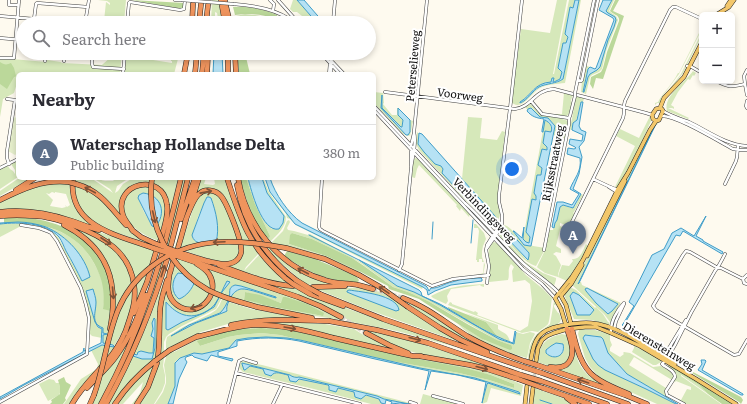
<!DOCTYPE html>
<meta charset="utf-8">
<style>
:root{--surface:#fff;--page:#f2f2f3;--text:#2b2b33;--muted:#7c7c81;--line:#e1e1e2;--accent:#b92b3d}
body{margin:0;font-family:Literata,serif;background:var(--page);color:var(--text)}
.controls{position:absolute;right:12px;top:12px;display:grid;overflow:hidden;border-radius:6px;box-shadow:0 2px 6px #0003}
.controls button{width:36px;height:36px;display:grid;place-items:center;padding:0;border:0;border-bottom:1px solid var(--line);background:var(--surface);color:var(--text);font:20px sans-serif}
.you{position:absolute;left:512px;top:169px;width:14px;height:14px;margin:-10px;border:3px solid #fff;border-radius:50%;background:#1a73e8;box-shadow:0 0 0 6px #1a73e833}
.badge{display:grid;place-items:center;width:26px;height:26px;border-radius:50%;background:var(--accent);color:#fff;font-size:13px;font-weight:700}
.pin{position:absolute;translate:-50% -33px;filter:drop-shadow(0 1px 2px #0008)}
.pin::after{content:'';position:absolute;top:21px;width:14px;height:12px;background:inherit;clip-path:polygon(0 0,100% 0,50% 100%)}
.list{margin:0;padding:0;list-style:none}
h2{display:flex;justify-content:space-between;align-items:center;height:52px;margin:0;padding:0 16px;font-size:17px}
h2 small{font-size:13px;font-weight:400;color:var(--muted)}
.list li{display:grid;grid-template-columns:26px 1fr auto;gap:12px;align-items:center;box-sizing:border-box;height:56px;padding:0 16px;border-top:1px solid var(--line)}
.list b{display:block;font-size:15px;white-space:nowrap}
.list p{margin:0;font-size:13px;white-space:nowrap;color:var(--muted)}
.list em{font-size:13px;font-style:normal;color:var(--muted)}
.icon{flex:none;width:22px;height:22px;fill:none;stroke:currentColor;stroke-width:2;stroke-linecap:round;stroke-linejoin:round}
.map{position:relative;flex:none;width:747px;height:404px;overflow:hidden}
.search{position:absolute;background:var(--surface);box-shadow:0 2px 6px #0003;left:16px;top:16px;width:360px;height:44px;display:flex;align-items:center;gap:10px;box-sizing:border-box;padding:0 14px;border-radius:22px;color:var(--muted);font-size:15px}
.panel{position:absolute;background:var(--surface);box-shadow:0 2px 6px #0003;left:16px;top:72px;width:360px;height:108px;border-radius:6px}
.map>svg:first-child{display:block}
.green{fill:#d6e8ba;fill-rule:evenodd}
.forest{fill:#bbd89a}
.pitch{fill:#e6efcc}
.water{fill:#b6e2f4;stroke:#409dc8}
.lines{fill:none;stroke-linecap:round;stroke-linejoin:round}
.stream{stroke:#409dc8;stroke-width:1}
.major-tunnel{stroke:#dad7cd;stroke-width:3.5;stroke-dasharray:3.5 2;stroke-linecap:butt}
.highway-tunnel{stroke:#dad7cd;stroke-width:4.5;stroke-dasharray:4.5 2;stroke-linecap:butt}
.minor-casing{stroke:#414141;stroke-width:3.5}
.major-casing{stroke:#1f1f1f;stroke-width:4.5}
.highway-casing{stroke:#1f1f1f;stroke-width:5.5}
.minor{stroke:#fff;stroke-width:2.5}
.major{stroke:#f3c76b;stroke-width:3.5}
.highway{stroke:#ef945d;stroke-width:4.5}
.minor-bridge-casing{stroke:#414141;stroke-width:3.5;stroke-linecap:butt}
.highway-bridge-casing{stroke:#1f1f1f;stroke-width:5.5;stroke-linecap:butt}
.minor-bridge{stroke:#fff;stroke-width:2.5}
.highway-bridge{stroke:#ef945d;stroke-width:4.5}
.oneway{stroke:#7e5136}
.labels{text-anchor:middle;stroke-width:4;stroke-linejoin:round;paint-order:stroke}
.street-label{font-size:11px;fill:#0e0e0e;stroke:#fff}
</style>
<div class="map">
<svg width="747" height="404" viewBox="0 0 747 404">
<rect width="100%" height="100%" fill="#fefaef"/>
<!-- green -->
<path class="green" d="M98 0H126L124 23H107V22L104 21 106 2 110 5V3L107 1Z
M212 0H221L224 23H219L217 13 215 12V23H211Z
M293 0H297L317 23H303L302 21V16L297 12H293L290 9Z
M557 0H567L553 74H554L569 0H575L573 8H570L565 34 568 37 566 44 564 43 558 68 562 72 560 79 554 82 552 78 551 82C545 82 537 86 533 90 528 95 525 99 520 102V104L538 88 548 84 556 83 563 79 579 0H581L565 83C557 84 547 84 540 88 533 92 524 106 517 105 515 105 513 103 511 103L521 29 550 33Z
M612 0H614L609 11 616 16 618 20 606 51 602 69 599 72 592 75 590 77 586 94 581 92 582 81 586 66 590 67 588 69 583 91H585C586 86 586 76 591 72 595 70 597 71 600 67L608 40 614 27 615 17 608 13 606 11Z
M245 14 255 15 265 17 264 21 267 20 277 23H259V18H245L247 23H239L236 16Z
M702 27V29L679 74 661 98 662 99 681 74 702 32V35L683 73 660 103H657L655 105V103L658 102C664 91 672 85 678 73H679Z
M114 53H122L120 74H18V80L14 93 3 99 0 117V58L47 62V60L61 62 62 63 102 65 103 64 111 57V56Z
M176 53H179V55L174 74H124L126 58 128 56 172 63V61H171V60H175Z
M693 71 696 73 694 76 693 75 690 80 688 79 678 92 671 105 674 107V109L677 110 672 108H668L689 118 688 119 667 111C663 96 685 82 693 71Z
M374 92 383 93 384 103 383 104 392 115H397V108H398L399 115 403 120 402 128 382 108 383 96 381 108 406 135 410 132V120L413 121 410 136 409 135V136L403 134 375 104 374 102Z
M564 93 573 95 571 100 572 104 569 113 567 116 555 115 554 114H562Z
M576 96 584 98 583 102H581L576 121 573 123 572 130 569 129 572 119Z
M530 104 532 105 538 112 544 115 557 117 568 121V125H567L566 126 567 127 565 138 553 135 555 126 548 118 540 117 532 108H531L528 110 525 107Z
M650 116 651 121 635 157 620 185 618 187H615L635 146 616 136 620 129 639 138Z
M468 117 482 118 480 138 497 140 502 131 505 132 498 197C500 208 503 217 494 225L493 223 492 224C465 203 443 175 419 150L416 144 417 132 419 134 418 145H419L424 152 435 164 441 166 443 169 442 173C450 182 485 220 493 222L496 219 495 217 462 179Z
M545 120C550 123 553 126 551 132L546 131 547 150H542L538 165 542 168 541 176 537 175 536 200 533 199 526 232 530 237 529 243 526 242 523 239Z
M659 121 657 125 656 124 655 125 578 283V284L580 282H581L582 285 621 303 619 306 612 322H610L604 314 572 285 590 253 653 126 656 123ZM587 288 617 304 608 314 596 303 586 291 585 290Z
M415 158 418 159 470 214 469 217 461 208 460 211 456 206 457 205 419 165 417 169 415 178 411 177 413 171 412 170 413 160Z
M18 160V177L0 189V169L8 166 10 169 13 171 15 174V170L11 164Z
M19 178H31L0 196V191Z
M75 178H91L113 193 110 189 93 178H98C102 182 108 181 113 181L116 178H129L117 186 115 193 118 191 123 184 133 178H178L169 217 163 192 142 184 124 195 123 218C110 203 96 184 74 182Z
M183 178H186L170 243 157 286 141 325 155 285 171 230Z
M201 178H206L204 184 213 185 215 184 214 178H227L237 210 259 253 246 267 244 271 259 255 266 263 282 277 280 272 262 252 264 250 296 281 299 279C288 268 276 260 266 248L269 245 293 266 339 284C321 284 305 286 287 283 266 280 245 272 225 265H230L242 252 226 203 213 190 195 195Z
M246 178H248C252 194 258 218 272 229L284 216 267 193 262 178H263L269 192 286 217C286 227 277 235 270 242L267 238 270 236 255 204Z
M265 178 270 192 287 214 295 224 423 287 422 289 296 225 290 219 287 218 286 214 270 192Z
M196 182 166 280 156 362 150 379 136 404H132L140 393 143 382 123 404H117L118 396 113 404H109L133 356 142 359 154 353 155 319H154L152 323 153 329 151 336 154 338 153 353 134 354C146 328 156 302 166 275 176 244 185 213 196 182Z
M45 183 70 184C70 203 77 213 91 225L0 211V201L20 192ZM52 192 55 193V192L66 194 70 205 67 207 65 205 66 207 62 208 50 206 53 200 46 193 49 194Z
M74 184 93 192 129 229 141 238 151 244 99 227 82 212 75 196Z
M145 186C148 187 151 187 154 188 174 198 163 226 159 241 147 237 135 230 127 220 120 211 124 196 133 189 136 187 141 187 145 186ZM143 193 159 202C163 212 158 217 153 227L144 212 138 198 139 195Z
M207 192C212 192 215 193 218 196 226 203 240 240 239 250 239 256 234 261 228 262 219 264 190 252 180 249L196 200 202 194ZM206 199C213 213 221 224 216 242L196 241 192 237 198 217Z
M581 194 583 195 574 212 573 213 575 214 568 226 560 223V226L564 228 560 230 556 246 561 249V253L556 252 553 254 556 256 561 265 558 274V277L545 273 538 268 537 267 546 248 549 230H553L555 223 557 220 560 207 563 205 571 208 575 206Z
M289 220 290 222 287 228 288 230 294 231 308 235 310 234 368 266 397 286 414 292 440 305 499 339 514 344 516 332 523 334 530 332 534 333 535 334 530 343 527 358C504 351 475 342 458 324L486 341 511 345 497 340 428 301 408 292 393 287 362 264 352 258 312 239 292 233 289 244C313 252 337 259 360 271L359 273C332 257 302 248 271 243L283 231 287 221Z
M66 221 156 251 134 310 133 276 114 246Z
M21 223C35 225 48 227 58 237L82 281 86 266C77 248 63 235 45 227 69 232 85 245 96 267 100 274 103 282 104 290 105 296 104 303 103 309L115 299 114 284 109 269 69 226C100 236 129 252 132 289 133 293 134 297 133 301 131 317 122 333 114 346L102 343 103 334H106L103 333V329L102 338 92 336 90 334V317L82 289 55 237 44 229 20 225 21 226 0 237V224Z
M474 224H476L484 233 486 239 483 246 482 251V257L485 265 483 275H477L483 273 484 262H482V259H479V262H477V260H476L479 231 478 228H474Z
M504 225C512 227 515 236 522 241 528 246 535 246 544 248L543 253 536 266C523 263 511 244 502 234ZM507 229 529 253 527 260 506 237Z
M499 232 525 262 543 273 556 278V280L554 286C546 279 537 274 528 267 518 258 509 246 500 236Z
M493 242 497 243 526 275 543 289 552 298C551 302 550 322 548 324 546 327 541 329 538 332L532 331 522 333 448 305 450 302 452 303V304L474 312 475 311 478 313 477 315 520 331 528 326 532 301 530 284 525 280 513 282 512 271 514 267 511 264C507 269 510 275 508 280L489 282C489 277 490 273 490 268 490 257 485 253 493 242Z
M586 244 588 246 583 258 567 281 558 277 559 273 562 265 569 266 573 261 572 259C581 259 582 252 586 244Z
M178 258C187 261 195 264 203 270 226 290 192 322 174 300 171 295 170 288 170 282 171 274 175 266 178 258Z
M201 266 307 302 324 310 342 320 288 312 241 301 231 297C234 291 239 289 245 289L276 298 241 286C231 285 230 286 229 296 229 300 226 307 223 310 217 317 204 318 196 322 192 324 187 327 182 330L196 323 225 312 226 311V308L229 302 251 309 305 319 231 323 201 332 189 338 172 347 174 352 198 339 213 334 247 326 283 328 418 359 450 364 484 371 502 376 523 385 521 396 491 388 487 402 482 404 487 384 488 383 518 393 519 394V392L475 378 420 368 300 340C278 337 258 336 236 340L230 348 202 354 194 353 180 358 175 362V386L168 404H155L163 392 166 383V378L164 365 166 357V342L167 337 183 327 210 314 216 310 219 306 226 290 216 309 182 326 169 334 166 337 164 342V358L163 366 165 375V383L162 391 154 404H140L152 383 159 363 162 343V306L167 285 169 298 187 310 205 304 213 285ZM245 292 272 300 323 316 263 305 258 303 244 300ZM261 328 290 330 387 353 491 375 514 384V388L489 380 459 373 386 360 280 335 261 333 239 335 228 337 200 346 198 342C217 331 239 329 261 328Z
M260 281 298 287 362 288 381 292 390 295 471 346 369 310 319 290 316 291 326 301 456 347 397 331 352 322 316 302 290 292ZM368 293 386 297 393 301 397 311 354 295Z
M484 284V287L481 286 480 285 451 289 447 296 448 301 446 304 433 298 431 296C449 286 464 285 484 284Z
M570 287 576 290 595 308 596 307 603 314 608 322 610 323 608 325 592 320 574 319 565 297V293ZM573 292 579 295 589 315H577L570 297Z
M404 300 426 310 463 335 523 363C494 353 467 342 442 327 428 319 416 309 404 300Z
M554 301 556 305H554V307L558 313H559L561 319 560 322 557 325 539 335 530 359 528 358C529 348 531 339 539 332 543 329 547 327 550 324Z
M465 313 498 325V329C505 334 508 333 510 342L498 337 486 322Z
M288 322 325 324 354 329 365 336 366 334 401 352 300 329 258 323Z
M135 329 111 380 99 404H92L102 374Z
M581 329 595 330 610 334V340L612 345 610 348V351L620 357 624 354 623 353 624 352 630 353 653 367 661 366 673 373 674 376 672 380 634 357 629 365 666 388V395L669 399 627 374 608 353 603 339 597 336 585 335 605 370 646 389 676 404H657L600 378 590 367 585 358 578 334 579 330Z
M365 330C417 340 467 359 517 377L423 355 406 350 374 336Z
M562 334 566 335C572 344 573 363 560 366 552 368 545 364 537 362 540 344 545 338 562 334ZM556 343 563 344 564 346 563 353C557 355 553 359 547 354L546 350 554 344Z
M103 345 114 347C101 368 82 384 69 404H64L81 379 97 369 98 364 91 350Z
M634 346 649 353 661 360V362L656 365H653L632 352 634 348Z
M574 347C576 353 577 360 580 365 590 382 605 384 622 392L554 369 567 366Z
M241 361 262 365 414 404C405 404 386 400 377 396L299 377C297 378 292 377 290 375L243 363 245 370 250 366 263 369 265 374 271 376 274 373 276 372 288 375 291 381 296 382 299 379 328 385 329 386 354 392 355 397 361 399 365 395 380 399 382 404H383H371L314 389 243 372 239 368Z
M669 364 671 365 670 367 699 385 708 394 681 375V376L721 404H686L679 400V399L681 400 687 389 691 390V387L676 381 675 382 673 381C679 373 675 372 668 367Z
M49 379 54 380 56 383H59L61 391 59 395 48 401 39 384Z
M534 388 563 398 574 404H531Z
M423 394 460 404H420Z"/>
<!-- forest -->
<path class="forest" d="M131 0 184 3V8L182 9Z
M615 0H619L613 11 624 16 603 79 596 78 593 89 590 84 591 77 601 72 603 68 607 52 619 21C620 15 614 15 610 11Z
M233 7C248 6 264 9 277 15V17L275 19C261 14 249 13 235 15Z
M237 53H245L250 74H239Z
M0 62C4 65 7 65 11 63L14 68 16 76H17L14 77 7 89 0 84Z
M240 178H246L255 204 270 236 269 238C257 234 243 191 240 178Z
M14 217C53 218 95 233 107 274 109 279 111 284 111 289 112 296 111 304 111 311L103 309C105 293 103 281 96 267 78 230 42 221 4 223V218Z
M292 233 312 239 352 258 364 266 393 287 408 292 428 301 469 325 497 340 511 345 512 347V349L510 350 482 339 425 303 419 299 389 289 388 286 355 269 326 256 289 244 290 235Z
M287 251 315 259 356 276 359 280 358 282C328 282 308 272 284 256Z
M245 292 260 295 281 303 283 297H286L307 304 324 313 323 316 263 305 258 303 244 300Z
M448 307 486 322 498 337 462 317 448 308Z
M261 328 290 330 387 353 465 368 491 375 514 384V388L489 380 459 373 386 360 280 335 261 333 239 335 228 337 200 346 197 341 220 333 230 330Z
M671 365 734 404H722L708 394 699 385 670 367Z
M693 372 741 397 743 400 741 404 739 402 692 373Z
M64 377 66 382 71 385 65 398 66 400 63 404H50L52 402 51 400 60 394V387L58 380Z"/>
<!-- pitch -->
<path class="pitch" d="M13 117 18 118 17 138H18V153L15 155 8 151Z"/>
<!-- water -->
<path class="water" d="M297 0H304L324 23H317Z
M575 0H579L563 79C556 84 547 83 539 87 532 91 528 100 520 103V102C532 95 534 83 551 82L552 78H554L553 82H554L560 79 562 72 558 68 563 43H566L568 37 565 34 570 7 573 8Z
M603 0H612L606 11 608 13 615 17 616 20 614 27 608 40 600 67 597 70 590 74 588 77 584 92H583L588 69 590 67 595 69 596 68 614 20 613 18 599 10Z
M214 53H222L223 74H213Z
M382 95V108L401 127H402L403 120 398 115V108L410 120V132L408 135H406L381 108Z
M581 102H583L579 126 581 130 586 132 584 141 579 147 582 157 579 174 573 189 581 194 573 208 563 205 560 207 557 220 555 223 554 228 552 227 557 202H563L572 205 579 194 570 189C574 178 582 172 580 158L567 154 568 148 574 149 576 148 575 147 569 144 570 139 582 141 583 135 572 130 573 123 577 120Z
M531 108 540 117 548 118 555 126 531 246H530L524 245 513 231H514L522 238 524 227 523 239 526 242 529 243 530 237 526 232 532 199 536 200V196L534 193 537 175H541L542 168 538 165 542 149 547 150V147L543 143 545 131 551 132C553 126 550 123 545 120L543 132H542V130L544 119C537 118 532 117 527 111L528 109Z
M656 124 579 283 578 284 655 125Z
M419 133 422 134 495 216 496 218 492 222H491L468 201 442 173 443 169 441 166 435 164 424 152 418 144Z
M248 178H262L267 193 284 216 283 223 279 229C262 233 251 190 248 178Z
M265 178H270C275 194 288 213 302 223L426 286 427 287 429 291 431 288C438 289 445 283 452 282 461 279 471 278 481 278L482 279V281L451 285 435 291 428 295 427 290 423 287 295 224 287 214 270 192Z
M143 193C162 195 167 214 155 227L152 226 138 198 139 195Z
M207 197H209L211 198C216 212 220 228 216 242 208 244 194 246 192 235L204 203Z
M706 216 696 236 703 240V241L723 252 722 254 683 231 680 236 676 235 625 323 661 345 659 349 622 325 623 324 634 306 629 302 652 255 664 249 672 233 681 228 694 236Z
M18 222C27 222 37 224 46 227 67 236 85 256 90 277L82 281C77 271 72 261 66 251 64 247 62 241 59 237 45 222 19 222 0 224V223Z
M507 229 529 253V256L528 260 505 236 504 231Z
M359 260 419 290 421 292 422 296C431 300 439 303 447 308 469 321 490 335 513 343L515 331 516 332 514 344 499 339 440 305 414 292 397 286 386 278Z
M178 273 185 274 195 281C192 289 187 296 179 299 171 293 171 281 178 273Z
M227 281 230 282 222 292 214 307 204 313 182 322 168 330 166 329V302C177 315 190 320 205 312 209 310 213 307 215 304 220 297 223 288 227 281Z
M235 285 241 286 276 297V298C268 296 248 288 241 289 236 290 232 294 230 299 228 303 226 307 227 311L225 312 196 323 171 336 189 325 220 313C224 309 227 304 229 298 231 292 227 288 235 285Z
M587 288 618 304 612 311 608 314 596 303 586 291 585 289Z
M93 289C94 293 96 298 96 302 96 313 90 323 103 328V333L107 334 103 335V343L113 345 114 346V347L102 345 24 385 0 399V397L83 352 84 348V351L101 343 102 329 98 327 95 322 86 291Z
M349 290C362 292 397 295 399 310L396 311 354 295 347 292V291Z
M573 292 579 295 594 310 590 315H577L570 296Z
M154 318 155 319V348L152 359H142L133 356 134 354 137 355 138 352 141 351 149 353H153L154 338 151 336 153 329 152 323Z
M585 335 601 337 603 339 608 353 627 374 678 404H676L646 389 605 370 598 365 593 359 583 338Z
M266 337 287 338 300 340 420 368 475 378 519 392 520 394 488 383 487 384 482 403 486 382 458 375 431 371 425 390 429 371 375 359 299 341C279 337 258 337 237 341V346L218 352V356L233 359 232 361 211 355 207 361 194 357 192 355 186 357 185 359 187 362 179 379 173 404H168L175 386V363L180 358 194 353 202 354 229 348 236 340 248 338Z
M556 343 563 344C566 356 554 361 546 353V350L551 346Z
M701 360H705L706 361 702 370 743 394V395H741L698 370 702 364Z
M242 363 290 375C292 377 297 378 299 377L377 396 384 399 409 404 400 403 391 404 392 402 386 400 385 404 381 403 379 399 366 395 361 399 355 397 354 392 338 388 336 392 329 390V386L328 385 299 379 296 382 290 381 288 375C282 374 275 370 271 376L265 374 263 369 250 366 245 370H244L242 364Z"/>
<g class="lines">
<!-- stream -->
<path class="stream" d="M309 235 359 260
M432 239 433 222
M471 243 473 220
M540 400 552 404"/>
<!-- major-tunnel -->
<path class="major-tunnel" d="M533 387 536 363"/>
<!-- highway-tunnel -->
<path class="highway-tunnel" d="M210 5 211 0
M373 289 403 298
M341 317 366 333"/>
<!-- minor casing -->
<g class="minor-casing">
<path id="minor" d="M9 0V5H18
M175 0H181
M270 0 274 4 273 11
M278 0 295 19
M234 4C256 6 277 9 295 23
M0 16 34 19 38 23
M34 19 36 4 37 3 88 7
M67 23V21
M85 23 89 0
M127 23 129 3 130 2 180 10 184 9 185 0
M333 23 335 0
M0 38 23 40
M92 53V64L93 67 124 69
M321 53 340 74
M324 53 344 74
M0 58H14L19 0
M92 58H99L106 53
M45 61V53
M64 61 65 53
M687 66H690L702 73
M123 74 125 53
M329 74 331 53
M331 74 332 53
M578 80 581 81 582 80 598 0
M716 81C730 88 731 87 745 84L744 76 747 70
M745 84 747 95
M385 92 515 109C532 107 534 90 554 89L646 113 652 115
M575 93 594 0
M7 99 15 100 7 151V158L9 164
M531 101 542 114 569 118
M747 101 746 106 747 108
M374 106 465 203C486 222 503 244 523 263 535 274 548 281 559 293
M374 110 523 269 542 284 555 298
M663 111C671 116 681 119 689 122 708 131 726 145 747 146
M661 116C676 115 718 141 733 149L740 150H747
M411 146 414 133
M411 166V151
M0 168 18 159
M322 178 319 227 320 229 323 231 432 286 453 279 489 275
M593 179 608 186 618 190
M725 184 736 161C738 156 737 151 738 146
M609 187 617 192H618
M568 230 623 118C625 112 623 106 625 101L670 10 673 7H676L702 19
M487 248 496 235 502 224V215L499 202V195L510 109 522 0
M544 250 569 124V118L570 116 575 96
M399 270 402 264C405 232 408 201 411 169 412 157 417 145 414 132L427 0
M743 279 747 275
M487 283 489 266 486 250 487 245 501 223
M747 284 744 283 743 279 721 268H718L690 252 686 251 683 255 653 306 656 310 734 355 739 354 747 340
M614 329 616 321 624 304
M611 333C610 322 617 310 624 303
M663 358 686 320
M662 364 667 359 675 345 691 313 715 271C719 266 722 260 725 254
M662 364C666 368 675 370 675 377L666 391 667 395 684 404
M236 373 360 404
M433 396 463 404
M0 402 87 354 89 318 86 305 81 288 57 241 51 233 47 231 39 228 21 225
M410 402 416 404
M228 404 239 361 243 359 256 363
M273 404 282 385"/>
</g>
<!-- major casing -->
<g class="major-casing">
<path id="major" d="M727 6 731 0
M716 15 729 7 734 0
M660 108 664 98 684 77 702 42
M656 121 653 119 652 115 656 109 660 108
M587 256 625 181
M571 324 566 305 561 296 571 284 582 265
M567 329 561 309 555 298 572 277 583 260 618 189 628 173 650 130 656 121 659 120 663 111 662 109 660 108
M531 359C534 339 539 330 560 326 570 324 580 322 591 323 619 325 651 350 675 364
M536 361 538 348 542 340 547 336 554 333 567 329 585 327H596L611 333 640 346 696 379 736 404
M525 404 527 386
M531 404 533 388"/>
</g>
<!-- highway casing -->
<g class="highway-casing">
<path id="highway" d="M221 0V1
M225 0V1
M222 6 225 23
M226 6 230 23
M192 23 193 4
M199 23 201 4
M206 23 208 5
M228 53V74
M235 53 236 74
M184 74 188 53
M195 74 197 53
M202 74 204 53
M207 74 208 53
M73 178C67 227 118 235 153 248
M227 178C241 221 249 247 285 278
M238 178C246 225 279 267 325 280 336 284 347 283 358 285 363 286 368 288 373 289
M76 184C101 191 110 207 126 225
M237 185C244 224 265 256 296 280
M16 190 35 178
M0 200C22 189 43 179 69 182
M191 203 199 178
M0 212C25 209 48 213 72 221 81 224 90 228 99 230
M0 216C11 215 22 215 34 216 48 216 62 221 75 226 104 237 130 252 134 285 137 302 130 317 125 333
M181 219 195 178
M185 222C188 214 193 199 199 194 205 188 216 190 221 196 227 203 241 239 241 248 242 252 240 257 237 260 229 267 217 263 207 261
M64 225C109 248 119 283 110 329
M132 230 141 237 154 243
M133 231C130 226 125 221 123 215 112 183 163 171 167 205 169 217 163 230 160 242
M165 243 171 219 181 178
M171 245 188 178
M178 248 186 220
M286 248 325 259 359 275
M181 253 210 262
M180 257 298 297 320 306 341 317
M219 265C243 274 267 284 293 286
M170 271C169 278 167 286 169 293 170 298 173 302 177 305 197 320 222 295 209 274 206 270 202 267 197 264
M170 273 174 258
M313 287 345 286
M310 294 343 306
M320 294 383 319 523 367
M403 298C427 307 446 323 467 336 485 346 504 354 524 361
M240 302 257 307 312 318
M408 307 440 328 461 340 487 352
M134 313 147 282 156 252
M231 325C264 318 296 320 329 321
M572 329C576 345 580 366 595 377 605 385 618 389 629 394
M377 330 428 343 521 375
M366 333 389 345 408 353
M196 337C215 333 233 326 253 325 281 324 307 331 334 338 355 343 377 348 399 353L413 356H421
M170 350 198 336
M158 356C160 341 159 327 160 312 160 301 164 291 167 280
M419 356 470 365 487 369 518 379
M537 365 625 395 647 404
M550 367C556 368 561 368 566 365 577 356 571 341 567 329
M542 373 628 404
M541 381 607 404
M87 388C97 377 109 367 117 355 130 337 138 316 146 295
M543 388 589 404
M567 398 575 404
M72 404C81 388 94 376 106 362 114 353 121 342 126 330
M90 404 94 395
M101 404C119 371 135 336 147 300 153 285 157 269 162 254
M106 404C132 358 153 306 168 256
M115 404C126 387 140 373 155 361
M137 404 148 387 157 363"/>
</g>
<!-- minor -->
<use href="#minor" class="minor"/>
<!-- major -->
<use href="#major" class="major"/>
<!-- highway -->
<use href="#highway" class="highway"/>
<!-- minor-bridge casing -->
<g class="minor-bridge-casing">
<path id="minor-bridge" d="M181 0 234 4
M575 96V93"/>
</g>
<!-- highway-bridge casing -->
<g class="highway-bridge-casing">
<path id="highway-bridge" d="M152 178C146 223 168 267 208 290 218 295 229 299 240 302
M69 182 76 184
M154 243 181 253
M153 248 180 257
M359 275 380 287 408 307
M285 278 293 284 310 294
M296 280 309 288 320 294
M329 321 377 330
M155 361 170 350
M524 361 537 365
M523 367 542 373
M521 375 541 381
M518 379 543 388
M94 395C104 367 107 337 118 310 125 293 137 278 151 267 192 235 238 239 286 248"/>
</g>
<!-- minor-bridge -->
<use href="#minor-bridge" class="minor-bridge"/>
<!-- highway-bridge -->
<use href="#highway-bridge" class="highway-bridge"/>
</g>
<!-- one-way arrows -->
<defs><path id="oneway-shaft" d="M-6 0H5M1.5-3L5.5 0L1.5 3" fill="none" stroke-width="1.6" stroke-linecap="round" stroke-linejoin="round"/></defs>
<g class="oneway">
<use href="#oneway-shaft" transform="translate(90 190) rotate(-152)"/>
<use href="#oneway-shaft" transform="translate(206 192) rotate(-11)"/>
<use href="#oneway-shaft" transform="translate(154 217) rotate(77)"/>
<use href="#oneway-shaft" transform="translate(106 241) rotate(33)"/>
<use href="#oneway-shaft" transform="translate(219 242) rotate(177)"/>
<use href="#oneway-shaft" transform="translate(163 271) rotate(-72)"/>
<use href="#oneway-shaft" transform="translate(303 271) rotate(-152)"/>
<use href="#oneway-shaft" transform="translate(384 290) rotate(-146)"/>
<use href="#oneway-shaft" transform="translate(113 293) rotate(85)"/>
<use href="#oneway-shaft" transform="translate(196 307) rotate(162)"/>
<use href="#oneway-shaft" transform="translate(290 328) rotate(10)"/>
<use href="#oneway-shaft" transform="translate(415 339) rotate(15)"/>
<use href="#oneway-shaft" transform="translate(482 368) rotate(15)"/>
<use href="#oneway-shaft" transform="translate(583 381) rotate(-161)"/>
</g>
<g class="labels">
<!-- street labels -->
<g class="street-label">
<text transform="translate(413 66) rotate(-85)" y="4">Peterselieweg</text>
<text transform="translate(460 95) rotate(8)" y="4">Voorweg</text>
<text transform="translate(553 163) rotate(-79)" y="4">Rijksstraatweg</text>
<text transform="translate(484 210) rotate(46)" y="4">Verbindingsweg</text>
<text transform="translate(659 346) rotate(31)" y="4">Dierensteinweg</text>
</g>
</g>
</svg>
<div class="controls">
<button>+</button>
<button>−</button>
</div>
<div class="you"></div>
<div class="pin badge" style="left:573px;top:254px;background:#5c6f8a">A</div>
<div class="search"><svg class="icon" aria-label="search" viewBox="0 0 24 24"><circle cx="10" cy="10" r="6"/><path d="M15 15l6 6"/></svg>Search here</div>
<section class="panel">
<h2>Nearby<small></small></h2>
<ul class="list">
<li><span class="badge" style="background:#5c6f8a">A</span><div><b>Waterschap Hollandse Delta</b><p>Public building</p></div><em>380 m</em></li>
</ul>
</section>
</div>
